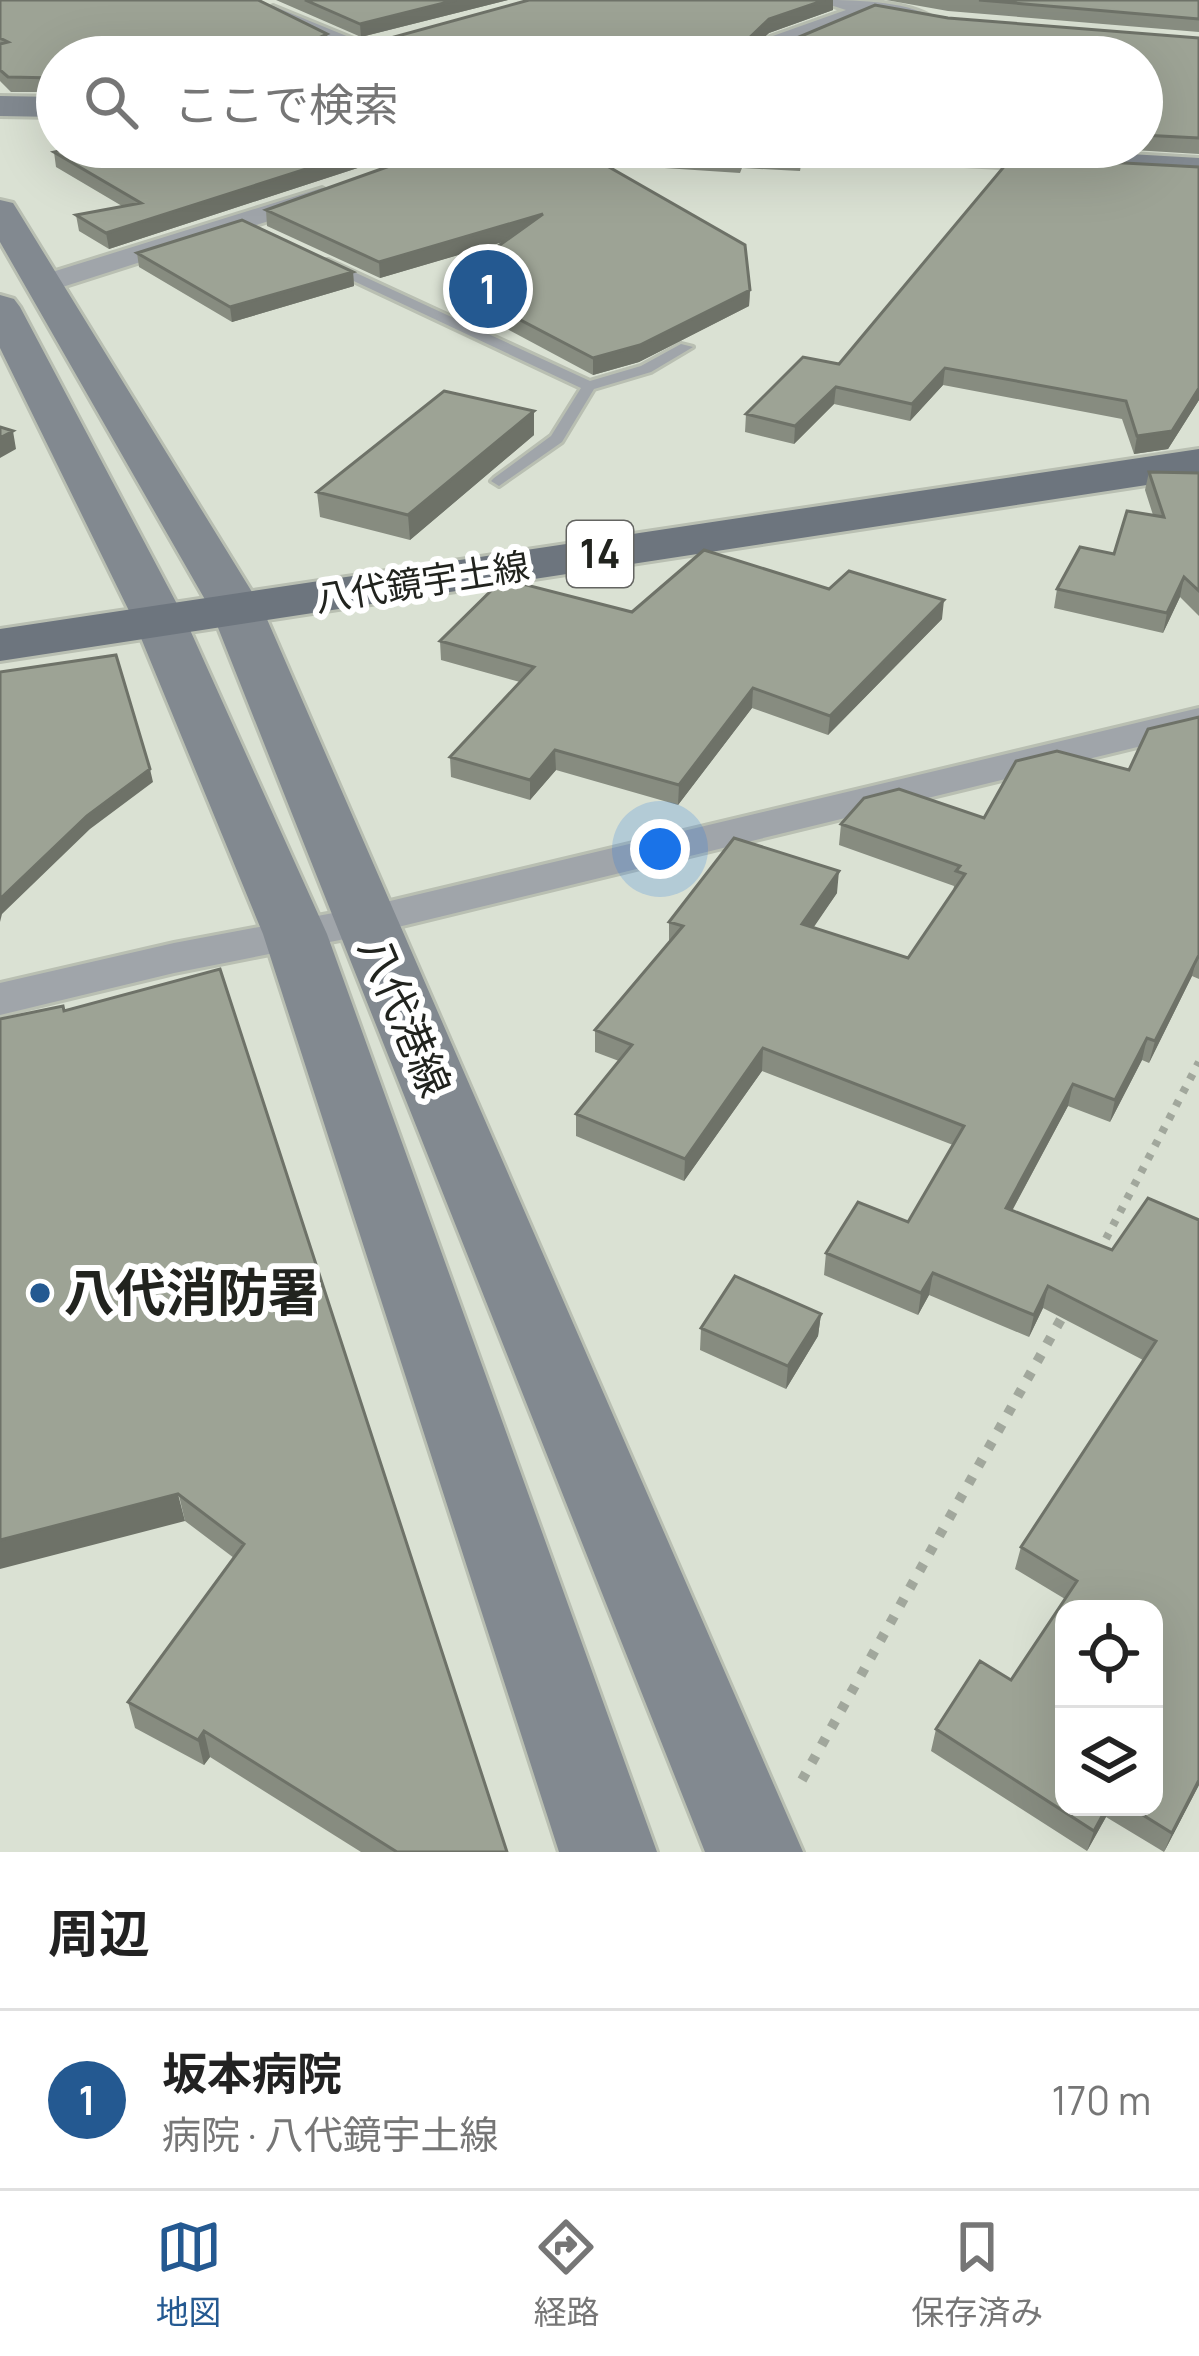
<!DOCTYPE html>
<html lang="ja">
<meta charset="utf-8">
<style>
:root{--surface:#fff;--page:#f2f2f2;--text:#222;--muted:#767676;--line:#e0e0e0;--accent:#245991}
body{margin:0;font-family:Manrope,"Noto Sans JP",sans-serif;background:var(--page);color:var(--text)}
.controls{position:absolute;right:36px;bottom:36px;display:grid;overflow:hidden;border-radius:24px;box-shadow:0 12px 48px #0002}
.controls button{width:108px;height:108px;display:grid;place-items:center;padding:0;border:0;border-bottom:3px solid var(--line);background:var(--surface);color:var(--text);font:60px sans-serif}
.you{position:absolute;left:660px;top:849px;width:42px;height:42px;margin:-30px;border:9px solid #fff;border-radius:50%;background:#1a73e8;box-shadow:0 0 0 18px #1a73e833}
.badge{display:grid;place-items:center;width:78px;height:78px;border-radius:50%;background:var(--accent);color:#fff;font-size:39px;font-weight:700}
.pin{position:absolute;translate:-50% -50%;border:6px solid #fff;box-shadow:0 3px 12px #0006}
.list{margin:0;padding:0;list-style:none}
h2{display:flex;justify-content:space-between;align-items:center;height:156px;margin:0;padding:0 48px;font-size:51px}
h2 small{font-size:39px;font-weight:400;color:var(--muted)}
.list li{display:grid;grid-template-columns:78px 1fr auto;gap:36px;align-items:center;box-sizing:border-box;height:180px;padding:0 48px;border-top:3px solid var(--line)}
.list b{display:block;font-size:45px;white-space:nowrap}
.list p{margin:0;font-size:39px;white-space:nowrap;color:var(--muted)}
.list em{font-size:39px;font-style:normal;color:var(--muted)}
.icon{flex:none;width:66px;height:66px;fill:none;stroke:currentColor;stroke-width:2;stroke-linecap:round;stroke-linejoin:round}
.map{position:relative;flex:none;width:1199px;height:1852px;overflow:hidden}
.search{position:absolute;background:var(--surface);box-shadow:0 12px 48px #0002;left:36px;right:36px;top:36px;height:132px;display:flex;align-items:center;gap:30px;box-sizing:border-box;padding:0 42px;border-radius:66px;color:var(--muted);font-size:45px}
.sheet{height:336px;background:var(--surface)}
nav{display:flex;justify-content:space-around;align-items:center;box-sizing:border-box;height:168px;border-top:3px solid var(--line);background:var(--surface);font-size:33px;color:var(--muted)}
nav a{display:grid;justify-items:center;gap:6px}
nav .on{color:var(--accent)}
.map>svg:first-child{display:block}
.lines{fill:none;stroke-linecap:round;stroke-linejoin:round}
.lane-casing{stroke:#b9bfb2;stroke-width:6}
.street-casing{stroke:#b9bfb2;stroke-width:6}
.secondary-casing{stroke:#b9bfb2;stroke-width:6}
.primary-casing{stroke:#b9bfb2;stroke-width:6}
.path-far1{stroke:#a1a79c;stroke-width:8;stroke-dasharray:6 9;stroke-linecap:butt}
.path{stroke:#a1a79c;stroke-width:10;stroke-dasharray:8 12;stroke-linecap:butt}
.lane{fill:#a0a5aa;fill-rule:evenodd}
.street{fill:#a0a5aa;fill-rule:evenodd}
.secondary{fill:#828990;fill-rule:evenodd}
.primary{fill:#6d757e;fill-rule:evenodd}
.wall{fill:#878c80;fill-rule:evenodd}
.shaded-wall{fill:#6e7268}
.building{fill:#9da395;stroke:#6e7268;stroke-width:3}
.poi-dot{fill:#245991;stroke:#fff;stroke-width:4.5}
.labels{text-anchor:middle;stroke-width:12;stroke-linejoin:round;paint-order:stroke}
.far-street-label{font-size:36px;fill:#21231e;stroke:#fff}
.shield{fill:#fff;stroke:#646562;stroke-width:3}
.shield-label{font-size:39px;font-weight:bold;fill:#21231e}
.street-label{font-size:42px;fill:#21231e;stroke:#fff}
.near-poi-label{font-size:51px;font-weight:bold;fill:#21231e;stroke:#fff;text-anchor:start}
</style>
<div class="map">
<svg width="1199" height="1852" viewBox="0 0 1199 1852">
<rect width="100%" height="100%" fill="#dae1d3"/>
<g class="lines">
<!-- lane casing -->
<g class="lane-casing">
<path id="lane" d="M328 260 590 381 641 366 681 344 693 347 651 372 594 389 562 442 499 486 491 481 494 478 551 436 581 388 324 267V261Z"/>
</g>
<!-- street casing -->
<g class="street-casing">
<path id="street" d="M815 0C850 0 905 0 933 18L923 24C908 21 891 16 875 15 834 15 790 57 748 57L770 37 846 10Z
M273 6 366 44 369 49 366 54H350L266 16 263 12Z
M322 188 335 196 331 201 53 290H33L29 284 33 278Z
M1199 708V732L365 935 174 973 0 1015V983L174 943 365 907Z"/>
</g>
<!-- secondary casing -->
<g class="secondary-casing">
<path id="secondary" d="M0 96 57 97V117L0 116Z
M803 147H1005L1199 158V178L820 157Z
M0 200 13 203 18 211 263 610 803 1852H705L211 610 0 242Z
M0 295 14 299 20 307 186 621 327 934 657 1852H559L263 934 134 621 0 348Z"/>
</g>
<!-- primary casing -->
<g class="primary-casing">
<path id="primary" d="M1199 449V477L0 661V629Z"/>
</g>
<!-- path-far1 -->
<path class="path-far1" d="M1099 1252 1199 1062"/>
<!-- path -->
<path class="path" d="M802 1780 1065 1312"/>
<!-- lane -->
<use href="#lane" class="lane"/>
<!-- street -->
<use href="#street" class="street"/>
<!-- secondary -->
<use href="#secondary" class="secondary"/>
<!-- primary -->
<use href="#primary" class="primary"/>
</g>
<!-- wall -->
<path class="wall" d="M0 0 327 34 328 47 354 48 833 10 769 33 753 48H773L948 18 1199 38V154L1084 147H1142V57H57V92H11L0 81Z
M276 0H508L361 37Z
M886 0H1199V32L948 11Z
M422 147 109 249 79 231 76 215 122 206 56 167 54 152Z
M443 147H804L800 171 742 168 740 173 604 164 750 290 749 306 639 362 593 375 449 298 448 282 505 241 380 278 267 226 266 210Z
M1199 167V400L1168 449 1134 454 1122 419 943 385 910 421 834 404 794 444 745 432 746 414Z
M137 253 353 272 354 286 232 322 139 267Z
M534 411V435L410 540 320 517 317 492Z
M1149 472 1199 473V616L1180 597 1163 633 1054 608 1057 589 1114 554 1153 515 1145 490Z
M829 589 942 619 828 735 752 708 678 805 556 770 530 800 451 777 450 757 520 682 441 660 440 641 632 612Z
M1199 717V979L1192 976 1149 1063 1142 1060 1110 1122 1068 1106 1012 1211 1112 1250 1199 1220V1785L1164 1852 1106 1817 1087 1851 931 1751 936 1729 1011 1680 1065 1599 1015 1569 1021 1547 1143 1360 1043 1308 1029 1337 929 1295 918 1315 824 1275 826 1253 908 1222 953 1145 762 1071 684 1181 576 1136V1114L619 1061 595 1052V1030L669 943V922L837 893 813 927 908 958 953 892 954 886 839 845 841 824 984 818 1129 770ZM1064 1609 1154 1807H1064Z
M64 1011 507 1852H361L210 1757 204 1765 135 1728 128 1702 234 1558 185 1521Z
M821 1314 818 1336 786 1389 700 1350 701 1328Z"/>
<!-- shaded-wall -->
<path class="shaded-wall" d="M456 0H508L361 37 360 24Z
M825 0H833V10L769 33 743 57 744 43 769 19Z
M327 34 328 48 314 46 316 39Z
M375 147H422L109 249 106 233Z
M543 214 544 230 380 278 379 262Z
M353 272 354 286 232 322 230 307Z
M750 290 749 306 639 362 593 375V358Z
M945 368 943 385 910 421 912 404Z
M836 387 834 404 794 444 795 426Z
M1199 388V400L1168 449 1134 454 1137 436Z
M534 411V435L410 540 408 515Z
M13 431 16 449 0 458V438Z
M1184 577 1180 597 1163 633 1167 613Z
M944 600 942 619 828 735 830 716Z
M753 688 752 708 678 805 679 785Z
M555 750 556 770 530 800V780Z
M150 769 153 782 90 829 2 914 0 922V899L87 816Z
M839 871 837 893 801 946 802 924Z
M1198 954 1192 976 1149 1063 1155 1041Z
M1147 1038 1142 1060 1110 1122 1115 1100Z
M763 1048 762 1071 684 1181 685 1159Z
M1073 1084 1068 1106 1001 1231 1006 1208Z
M933 1273 929 1295 918 1315 921 1293Z
M1048 1286 1043 1308 1029 1337 1034 1315Z
M821 1314 818 1336 786 1389 788 1366Z
M178 1494 185 1521 0 1569V1540Z
M204 1731 210 1757 204 1765 198 1740Z
M1199 1780V1785L1164 1852 1172 1833Z
M1107 1807H1109L1106 1817 1087 1851 1094 1831Z"/>
<!-- building -->
<path class="building" d="M0 0H258L327 34 316 39 314 46 354 48 529 0H825L769 19 744 43 749 48H773L875 5 948 18 1199 38V138L1142 135V57H57V82L55 78 8 77 0 70V44L8 42 0 38Z
M305 0H456L360 24Z
M979 0H1199V19Z
M76 147H375L106 233 76 215 141 203 54 152Z
M443 147H574L745 245 750 290 640 345 593 358 448 282 543 214 379 262 266 210Z
M576 147H803L801 156 742 153 741 158Z
M1012 157 1199 167V388L1172 431 1137 436 1126 401 945 368 912 404 836 387 795 426 746 414 803 357 839 364Z
M242 220 353 272 230 307 137 253Z
M444 391 534 411 408 515 317 492Z
M0 427 13 431 0 438Z
M1149 472 1199 473V591L1184 577 1167 613 1057 589 1080 547 1114 554 1127 511 1164 517Z
M704 550 829 589 849 571 944 600 830 716 753 688 679 785 555 750 530 780 450 757 534 667 440 641 503 579 632 612Z
M116 655 150 769 87 816 0 899V672Z
M1199 717V955L1155 1041 1147 1038 1115 1100 1073 1084 1006 1208 1112 1250 1148 1198 1199 1220V1780L1172 1833 1130 1807H1154V1609H1064V1807H1107L1094 1831 936 1729 980 1661 1011 1680 1077 1581 1021 1547 1156 1341 1048 1286 1034 1315 933 1273 921 1293 826 1253 858 1202 908 1222 964 1126 763 1048 685 1159 576 1114 632 1045 595 1030 683 926 669 922 734 838 839 871 802 924 908 958 965 874 956 871 960 866 841 824 864 798 899 789 984 818 1016 761 1057 751 1129 770 1148 729Z
M220 969 507 1852H397L204 1731 198 1740 128 1702 244 1544 178 1494 0 1540V1019L63 1006 64 1011Z
M735 1276 821 1314 788 1366 701 1328Z"/>
<!-- markers -->
<circle class="poi-dot" cx="40" cy="1293" r="12"/>
<g class="labels">
<!-- far-street labels -->
<g class="far-street-label">
<text transform="translate(422 582) rotate(-9)" y="13">八代鏡宇土線</text>
</g>
<!-- shield labels -->
<rect class="shield" x="567" y="521" width="66" height="66" rx="9"/>
<g class="shield-label">
<text x="600" y="568">14</text>
</g>
<!-- street labels -->
<g class="street-label">
<text transform="translate(405 1017) rotate(67)" y="15">八代港線</text>
</g>
<!-- near-poi labels -->
<g class="near-poi-label">
<text x="64" y="1311">八代消防署</text>
</g>
</g>
</svg>
<div class="controls">
<button><svg class="icon" aria-label="locate" viewBox="0 0 24 24"><circle cx="12" cy="12" r="6"/><path d="M12 2v4M12 18v4M2 12h4M18 12h4"/></svg></button>
<button><svg class="icon" aria-label="layers" viewBox="0 0 24 24"><path d="M12 4l9 5-9 5-9-5zM3 14l9 5 9-5"/></svg></button>
</div>
<div class="you"></div>
<div class="pin badge" style="left:488px;top:289px">1</div>
<div class="search"><svg class="icon" aria-label="search" viewBox="0 0 24 24"><circle cx="10" cy="10" r="6"/><path d="M15 15l6 6"/></svg>ここで検索</div>
</div>
<section class="sheet">
<h2>周辺<small></small></h2>
<ul class="list">
<li><span class="badge">1</span><div><b>坂本病院</b><p>病院 · 八代鏡宇土線</p></div><em>170 m</em></li>
</ul>
</section>
<nav>
<a class="on"><svg class="icon" aria-label="map" viewBox="0 0 24 24"><path d="M3 6l6-2 6 2 6-2v14l-6 2-6-2-6 2zM9 4v14M15 6v14"/></svg>地図</a>
<a><svg class="icon" aria-label="directions" viewBox="0 0 24 24"><path d="M12 3l9 9-9 9-9-9zM9 14v-3h6M13 9l2 2-2 2"/></svg>経路</a>
<a><svg class="icon" aria-label="saved" viewBox="0 0 24 24"><path d="M7 4h10v16l-5-4-5 4z"/></svg>保存済み</a>
</nav>
